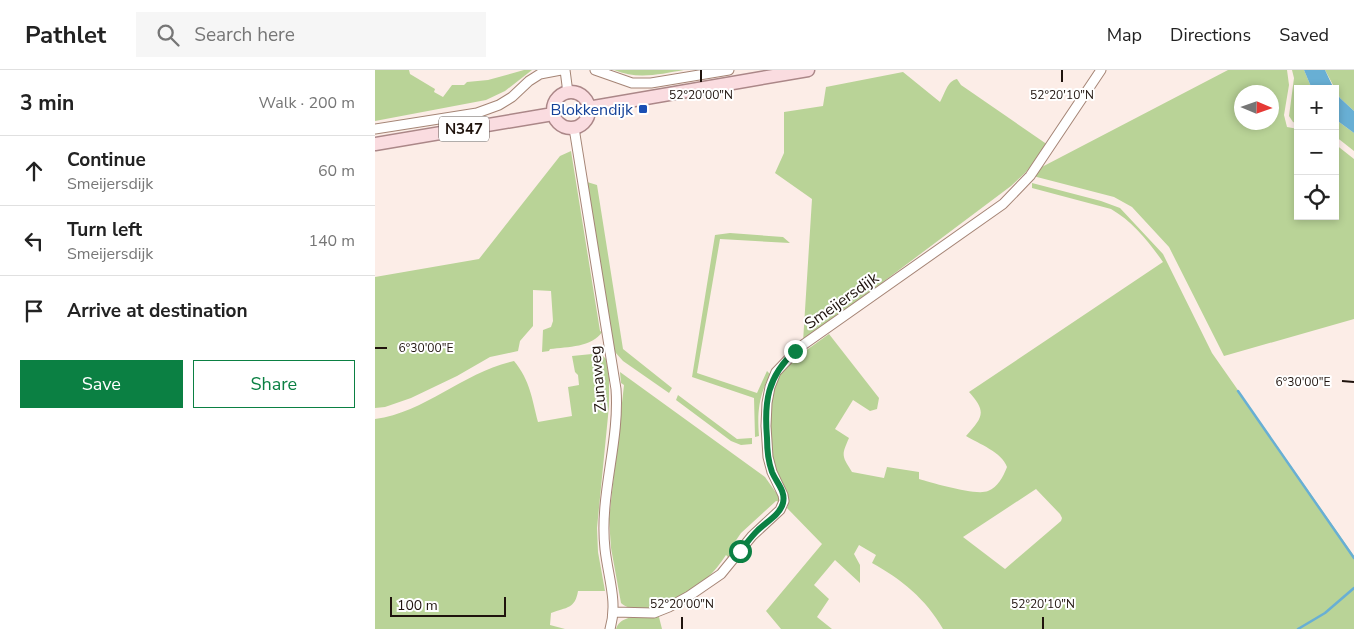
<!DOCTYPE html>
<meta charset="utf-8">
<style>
:root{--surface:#fff;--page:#f6f6f6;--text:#222;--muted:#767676;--line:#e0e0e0;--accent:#0b8043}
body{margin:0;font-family:"Nunito Sans",sans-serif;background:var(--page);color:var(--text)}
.controls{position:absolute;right:15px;top:15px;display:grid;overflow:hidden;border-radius:0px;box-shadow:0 2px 8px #0003}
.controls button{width:45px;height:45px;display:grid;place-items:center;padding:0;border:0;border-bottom:1px solid var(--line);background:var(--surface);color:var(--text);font:25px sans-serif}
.compass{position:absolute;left:859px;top:15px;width:45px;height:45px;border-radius:50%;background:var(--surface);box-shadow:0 2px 8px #0003;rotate:92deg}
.scale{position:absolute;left:15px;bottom:12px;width:116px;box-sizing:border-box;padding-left:5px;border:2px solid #1f130d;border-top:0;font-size:14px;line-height:18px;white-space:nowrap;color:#1f130d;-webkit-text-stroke:4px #fff;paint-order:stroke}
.stop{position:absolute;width:15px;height:15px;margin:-11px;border:4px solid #0b8043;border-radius:50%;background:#fff}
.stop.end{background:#0b8043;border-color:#fff;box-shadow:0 1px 5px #0008}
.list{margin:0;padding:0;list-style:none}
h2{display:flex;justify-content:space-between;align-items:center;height:65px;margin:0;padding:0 20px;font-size:21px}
h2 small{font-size:16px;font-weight:400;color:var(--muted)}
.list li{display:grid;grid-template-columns:32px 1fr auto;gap:15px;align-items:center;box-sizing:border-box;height:70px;padding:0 20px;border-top:1px solid var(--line)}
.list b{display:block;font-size:19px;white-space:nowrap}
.list p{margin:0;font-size:16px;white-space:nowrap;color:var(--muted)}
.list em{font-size:16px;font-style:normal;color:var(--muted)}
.actions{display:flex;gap:10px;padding:15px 20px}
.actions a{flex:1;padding:11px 0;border:1px solid var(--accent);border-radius:0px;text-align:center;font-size:18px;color:var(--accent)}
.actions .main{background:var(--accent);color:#fff}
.icon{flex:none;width:28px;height:28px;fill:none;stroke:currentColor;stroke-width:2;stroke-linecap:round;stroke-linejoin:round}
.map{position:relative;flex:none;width:979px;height:559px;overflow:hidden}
header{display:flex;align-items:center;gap:30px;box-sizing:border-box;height:70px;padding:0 25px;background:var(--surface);border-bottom:1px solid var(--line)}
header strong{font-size:24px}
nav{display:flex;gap:28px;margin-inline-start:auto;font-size:18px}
.search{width:350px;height:45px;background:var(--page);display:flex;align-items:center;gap:12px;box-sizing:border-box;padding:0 18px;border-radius:0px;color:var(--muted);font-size:19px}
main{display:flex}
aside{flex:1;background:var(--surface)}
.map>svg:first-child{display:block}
.green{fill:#b9d397;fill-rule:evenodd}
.water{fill:#68afd4}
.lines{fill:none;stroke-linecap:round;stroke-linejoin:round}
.stream{stroke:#68afd4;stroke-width:2.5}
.street-casing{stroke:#a58576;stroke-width:11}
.primary-casing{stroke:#ab8788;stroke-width:15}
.street{stroke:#fff;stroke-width:9}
.primary{stroke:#fadce0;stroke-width:12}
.route{stroke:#0b8043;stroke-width:6}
.ticks{fill:none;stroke:#1f130d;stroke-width:2}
.transit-dot{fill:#1a4fb4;stroke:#fff;stroke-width:2}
.labels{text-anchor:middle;stroke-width:4;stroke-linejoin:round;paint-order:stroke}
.shield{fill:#fff;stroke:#625a56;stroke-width:1}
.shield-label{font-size:15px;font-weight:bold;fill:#1f130d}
.transit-label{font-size:16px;fill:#164399;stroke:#fff;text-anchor:end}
.street-label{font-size:16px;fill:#1f130d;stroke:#fff}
.ticks-label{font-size:12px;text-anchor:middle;fill:#1f130d;stroke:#fff;stroke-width:4;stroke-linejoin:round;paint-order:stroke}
</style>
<header>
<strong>Pathlet</strong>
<div class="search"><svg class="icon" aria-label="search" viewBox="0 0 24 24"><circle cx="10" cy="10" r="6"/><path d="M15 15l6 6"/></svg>Search here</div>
<nav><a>Map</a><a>Directions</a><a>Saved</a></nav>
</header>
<main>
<aside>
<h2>3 min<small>Walk · 200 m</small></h2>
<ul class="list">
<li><svg class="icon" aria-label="ahead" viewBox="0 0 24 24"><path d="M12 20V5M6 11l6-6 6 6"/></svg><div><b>Continue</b><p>Smeijersdijk</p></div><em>60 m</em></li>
<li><svg class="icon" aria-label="left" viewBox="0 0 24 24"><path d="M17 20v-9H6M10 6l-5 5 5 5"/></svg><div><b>Turn left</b><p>Smeijersdijk</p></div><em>140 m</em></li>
<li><svg class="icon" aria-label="arrive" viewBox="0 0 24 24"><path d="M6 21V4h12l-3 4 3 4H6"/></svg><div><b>Arrive at destination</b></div></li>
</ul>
<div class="actions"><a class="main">Save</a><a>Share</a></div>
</aside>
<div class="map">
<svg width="979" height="559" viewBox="0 0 979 559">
<rect width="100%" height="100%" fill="#fcede7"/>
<!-- green -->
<path class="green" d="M0 0H34L35 4 60 19 59 22 68 27 77 15H89L92 12 113 10 149 0H157L130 21 111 30 0 51Z
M239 0H309C285 4 263 10 239 0Z
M853 0H912L914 15 909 45 912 57 923 59V146H960V74L979 89V249L849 286 794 177 757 137 739 127 658 106 663 99ZM866 22H896V52H866Z
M917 0H929L937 19H923V54L918 52 914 46 919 8Z
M950 0H979V41L965 28Z
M528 2 565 32C570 24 572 11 582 9L586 15 673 75 650 103 636 116 428 272 437 129 400 103 409 83V42L448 36 451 17Z
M960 49 979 63V81L960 66Z
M196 81 225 261 227 262C217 277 193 277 175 279L174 281 167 282 168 260 176 257 178 251 176 221 158 220V256L145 271 143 281 115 287 82 306 36 328 10 337 0 338V207L104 189 185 86Z
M212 112 222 115 248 279 297 318 294 323 248 291 240 282Z
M657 113 726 131 745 138 788 184 837 283 979 486V559H568C551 529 526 509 497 493L501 485 484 475 479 484 485 495V513L460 490 439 515 454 529 442 547 457 559H406L391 541 447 474 412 438C417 424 407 414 402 402 392 379 394 349 395 324L399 320 397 315 412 294 454 264 504 328 502 339 495 341 478 330 460 359 474 368C466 386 467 386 477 402L509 408 512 397 544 402V409C558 413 601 426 613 421 623 417 628 407 632 397 627 382 604 374 591 366 608 347 612 342 594 322L788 192C774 172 757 151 736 139L657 118ZM661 419 685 444 687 448 686 451 630 499 588 467Z
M355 163 408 167 415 173 345 169 322 303 382 323 392 301 395 304C384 327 382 340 384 366L380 367 379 328 317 307 340 165Z
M217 284 227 285 231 289 234 307V336L222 458 223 482 230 521H203C200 539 192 537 176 543L175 555 190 559H0V349C51 342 90 301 139 291 155 310 157 329 163 352L197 346 193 317 204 315 203 305 200 302 197 286Z
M245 302 390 407 402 424H405V432L401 431 366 463 357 476 361 479 354 488 351 485C345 494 339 502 331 509 314 524 266 551 246 533L236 478 234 449 249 315 246 313Z
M303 325 362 369 377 368V374L366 375 356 371 301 330Z
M284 547 287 559H241C246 543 271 547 284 547Z"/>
<!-- water -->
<path class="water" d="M929 0H950L959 19H937Z
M960 20 965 28 979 41V63L960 49Z"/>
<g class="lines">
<!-- stream -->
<path class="stream" d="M863 321 979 488
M923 559 950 543 979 518"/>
<!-- street casing -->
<g class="street-casing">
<path id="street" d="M190 0 193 23
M220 0 257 13H276L354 0
M199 58 241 319C245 372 224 425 230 479 233 507 243 532 235 559
M0 59 102 43 124 35 137 27 154 11 165 4 186 0
M239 542 279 543 294 537 314 526 346 504 377 466 405 440 409 431 408 425 397 402 393 387 391 356 392 333 395 317 401 302 425 277 628 134 655 106 726 0"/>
</g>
<!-- primary casing -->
<g class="primary-casing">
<path id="primary" d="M178 40a18 18 0 1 1 36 0a18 18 0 1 1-36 0Z
M213 38 433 0
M0 74 178 44"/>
</g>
<!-- street -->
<use href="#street" class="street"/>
<!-- primary -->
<use href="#primary" class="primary"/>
</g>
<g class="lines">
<!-- route -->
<path class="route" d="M365 481C371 474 376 467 382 461 391 452 405 445 408 433 411 421 401 412 397 402 393 391 392 379 392 368 389 332 392 307 420 281"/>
</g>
<!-- ticks -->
<path class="ticks" d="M326 12V0M687 12V0M0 278H12M967 311 979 312M307 559V547M668 559V547"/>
<!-- markers -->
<rect class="transit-dot" x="263" y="34" width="10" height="10" rx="2.5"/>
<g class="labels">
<!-- shield labels -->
<rect class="shield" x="64" y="46.5" width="50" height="25" rx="4"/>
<g class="shield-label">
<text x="89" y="64">N347</text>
</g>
<!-- transit labels -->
<g class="transit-label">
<text x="258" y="45">Blokkendijk</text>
</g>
<!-- street labels -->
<g class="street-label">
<text transform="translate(466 230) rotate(-35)" y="6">Smeijersdijk</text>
<text transform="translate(222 309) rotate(-95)" y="6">Zunaweg</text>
</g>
</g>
<g class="ticks-label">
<text x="326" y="29">52°20'00"N</text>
<text x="687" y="29">52°20'10"N</text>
<text x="51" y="282">6°30'00"E</text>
<text x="928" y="316">6°30'00"E</text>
<text x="307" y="538">52°20'00"N</text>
<text x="668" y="538">52°20'10"N</text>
</g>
</svg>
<div class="controls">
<button>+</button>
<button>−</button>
<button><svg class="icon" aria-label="locate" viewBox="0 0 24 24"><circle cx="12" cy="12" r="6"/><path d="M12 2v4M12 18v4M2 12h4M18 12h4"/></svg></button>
</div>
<svg class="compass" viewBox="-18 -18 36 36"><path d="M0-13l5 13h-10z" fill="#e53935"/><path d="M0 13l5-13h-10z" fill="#767676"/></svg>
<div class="scale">100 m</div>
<div class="stop" style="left:365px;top:481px"></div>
<div class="stop end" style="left:420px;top:281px"></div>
</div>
</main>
